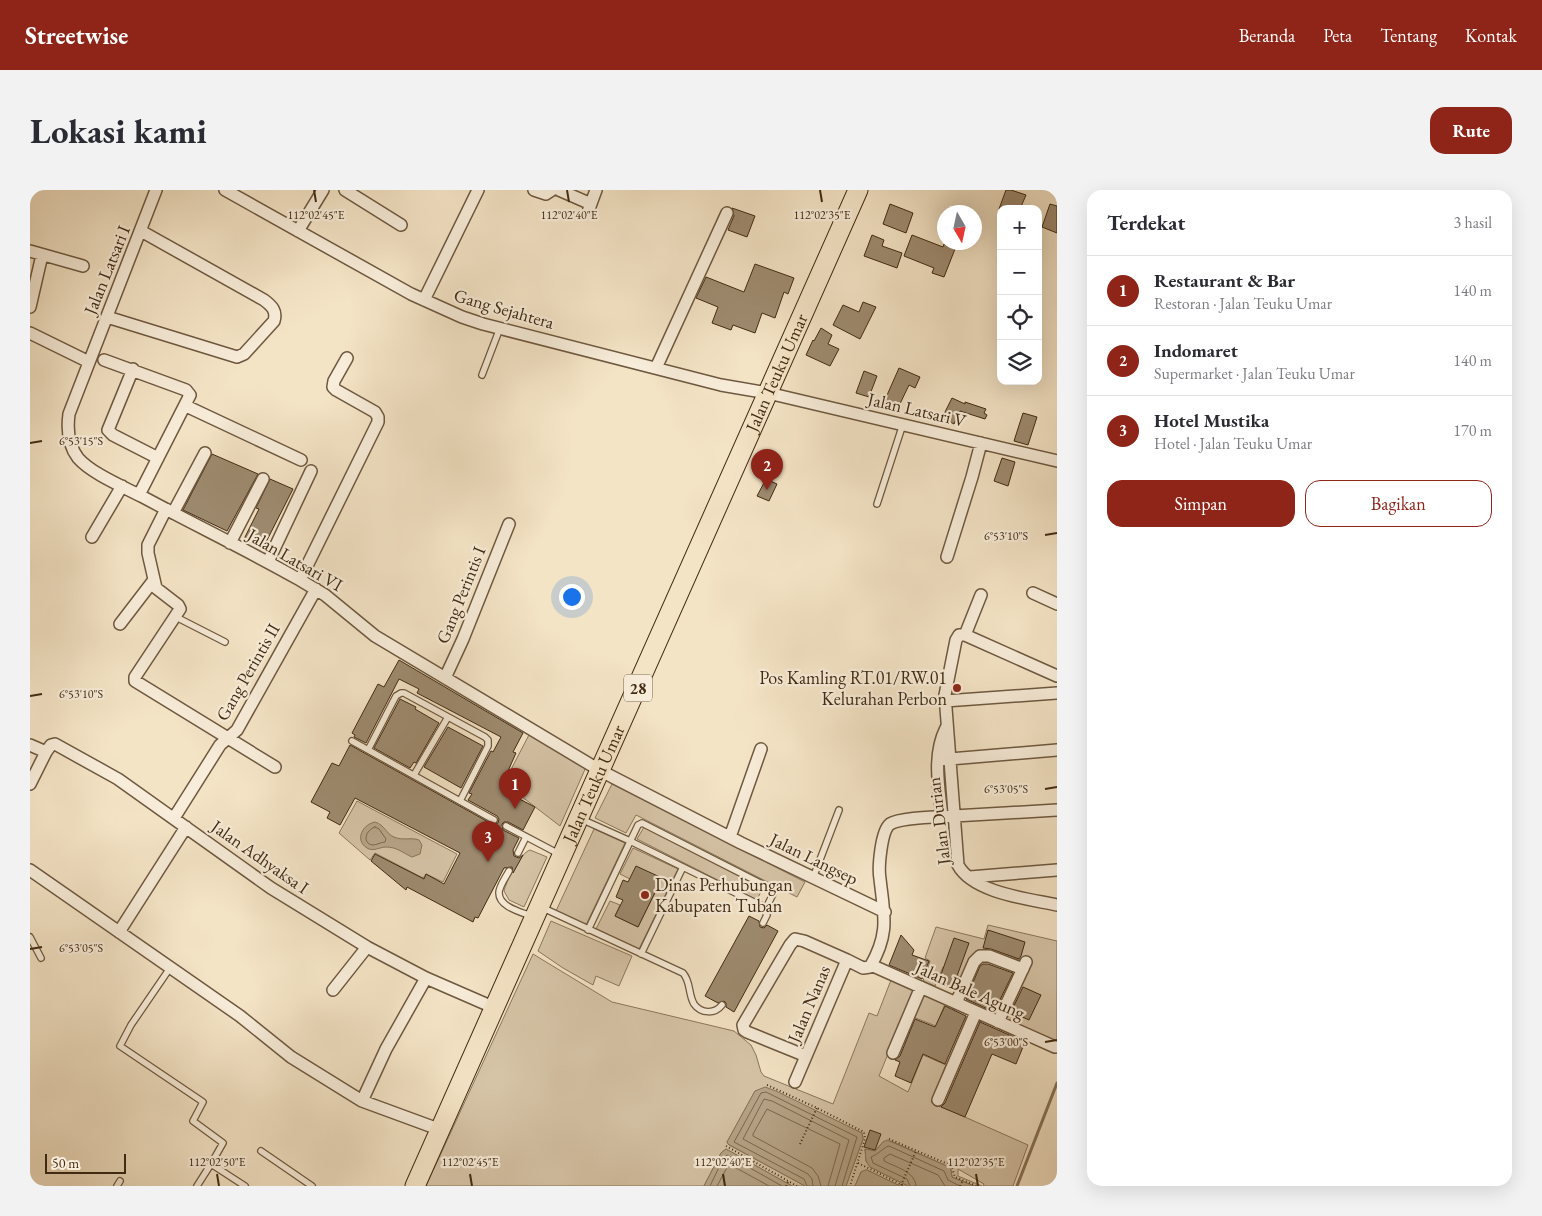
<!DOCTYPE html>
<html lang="id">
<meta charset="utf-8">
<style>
:root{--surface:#fff;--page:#f2f2f3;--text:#2b2b33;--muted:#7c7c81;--line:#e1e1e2;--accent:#8f2418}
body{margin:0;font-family:"EB Garamond",serif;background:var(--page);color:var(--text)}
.controls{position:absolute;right:15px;top:15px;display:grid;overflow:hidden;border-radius:10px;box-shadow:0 5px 20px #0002}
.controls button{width:45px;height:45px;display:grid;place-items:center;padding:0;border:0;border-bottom:1px solid var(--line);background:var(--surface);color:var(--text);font:25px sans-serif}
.compass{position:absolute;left:907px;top:15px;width:45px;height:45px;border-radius:50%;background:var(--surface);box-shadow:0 5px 20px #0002;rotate:171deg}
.scale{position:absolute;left:15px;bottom:12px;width:81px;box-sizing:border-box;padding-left:5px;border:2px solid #412a12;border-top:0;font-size:14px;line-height:18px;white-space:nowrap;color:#412a12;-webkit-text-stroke:4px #f8edda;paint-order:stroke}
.you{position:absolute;left:541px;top:406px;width:18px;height:18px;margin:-12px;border:4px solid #fff;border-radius:50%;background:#1a73e8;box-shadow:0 0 0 8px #1a73e833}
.badge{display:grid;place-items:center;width:32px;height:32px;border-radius:50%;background:var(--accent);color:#fff;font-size:16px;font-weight:700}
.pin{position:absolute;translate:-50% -41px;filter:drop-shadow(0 1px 2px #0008)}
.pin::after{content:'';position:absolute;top:26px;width:18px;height:15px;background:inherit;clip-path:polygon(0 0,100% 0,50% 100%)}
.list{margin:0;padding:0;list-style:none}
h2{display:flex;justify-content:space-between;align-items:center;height:65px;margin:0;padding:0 20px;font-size:21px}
h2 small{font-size:16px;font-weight:400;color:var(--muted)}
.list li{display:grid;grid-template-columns:32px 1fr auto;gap:15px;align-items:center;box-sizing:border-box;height:70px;padding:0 20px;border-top:1px solid var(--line)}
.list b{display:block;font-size:19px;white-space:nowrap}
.list p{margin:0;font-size:16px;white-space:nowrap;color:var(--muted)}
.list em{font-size:16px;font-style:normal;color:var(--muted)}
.actions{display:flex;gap:10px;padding:15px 20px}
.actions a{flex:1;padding:11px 0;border:1px solid var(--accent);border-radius:15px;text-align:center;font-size:18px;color:var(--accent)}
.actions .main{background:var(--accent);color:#fff}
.icon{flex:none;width:28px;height:28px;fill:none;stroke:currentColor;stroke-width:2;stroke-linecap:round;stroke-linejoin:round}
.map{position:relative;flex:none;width:1027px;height:996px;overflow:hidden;border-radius:15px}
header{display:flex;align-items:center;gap:30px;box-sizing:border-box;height:70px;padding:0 25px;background:var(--accent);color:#fff}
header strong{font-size:24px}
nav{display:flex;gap:28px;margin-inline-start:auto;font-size:18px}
.intro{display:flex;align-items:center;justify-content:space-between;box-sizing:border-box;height:120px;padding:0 30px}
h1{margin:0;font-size:35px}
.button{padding:12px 22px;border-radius:15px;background:var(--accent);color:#fff;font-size:18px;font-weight:700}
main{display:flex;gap:30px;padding:0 30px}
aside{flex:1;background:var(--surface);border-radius:15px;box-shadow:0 5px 20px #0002}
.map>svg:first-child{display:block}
.green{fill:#d6c4a7;stroke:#8c775c}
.water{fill:#b7a589;stroke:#887459}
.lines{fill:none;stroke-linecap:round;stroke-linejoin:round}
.shore{stroke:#7c684e;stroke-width:1}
.stream{stroke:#887459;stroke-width:3}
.building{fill:#9e8b70;stroke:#412a12}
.service-casing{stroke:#6e583f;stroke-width:8}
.minor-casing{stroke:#6e583f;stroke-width:14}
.trunk-casing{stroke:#412a12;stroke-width:21}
.path{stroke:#412a12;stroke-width:2;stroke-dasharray:1 2.5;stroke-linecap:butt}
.service{stroke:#f8edda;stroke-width:5.5}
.minor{stroke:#f8edda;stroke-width:11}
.trunk{stroke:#f4e4c6;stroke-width:19}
.ticks{fill:none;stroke:#412a12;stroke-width:2}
.poi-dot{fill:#8f2418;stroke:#f8edda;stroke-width:2}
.labels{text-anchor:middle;stroke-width:4.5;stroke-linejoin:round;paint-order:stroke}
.shield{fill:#f8edda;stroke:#78644e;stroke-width:1}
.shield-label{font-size:16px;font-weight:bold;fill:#412a12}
.street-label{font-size:18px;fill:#412a12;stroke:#f8edda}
.poi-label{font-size:18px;fill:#412a12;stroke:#f8edda;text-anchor:end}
.ticks-label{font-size:12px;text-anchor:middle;fill:#412a12;stroke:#f8edda;stroke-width:4.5;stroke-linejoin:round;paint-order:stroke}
</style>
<header>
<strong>Streetwise</strong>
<nav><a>Beranda</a><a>Peta</a><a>Tentang</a><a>Kontak</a></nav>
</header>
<div class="intro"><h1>Lokasi kami</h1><a class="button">Rute</a></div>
<main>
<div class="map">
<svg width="1027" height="996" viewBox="0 0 1027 996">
<rect width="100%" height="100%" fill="#f4e4c6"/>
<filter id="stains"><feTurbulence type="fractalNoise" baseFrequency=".004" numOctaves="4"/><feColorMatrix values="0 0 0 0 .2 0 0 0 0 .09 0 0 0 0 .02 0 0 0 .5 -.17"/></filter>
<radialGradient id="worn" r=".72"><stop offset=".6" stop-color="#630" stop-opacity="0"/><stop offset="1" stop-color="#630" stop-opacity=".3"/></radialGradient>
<!-- green -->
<path class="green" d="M501 541 556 577 530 636 474 593Z
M582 594 775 692 767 707 606 625 596 643 565 628Z
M327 611 427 664 413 692 396 684 393 688 345 663 340 670 309 643Z
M614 637 733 697 727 710 607 649Z
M564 639 595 653 556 735 526 721Z
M603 658 648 679 609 759 566 739 580 711 590 715 585 726 608 737 632 689H600L590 684Z
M500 660 517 667 494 717 479 710 474 701C476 692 490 663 500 660Z
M521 731 602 766 589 796 566 786 563 795 533 778 508 761Z
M958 735 1027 751V854L974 831 1000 773 952 760C940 762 937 777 932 788L913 777 905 796 893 791 900 771 895 768 906 737 954 749Z
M503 764 582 812 704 841 721 855 726 865 731 882 734 886 803 914 839 823 847 826 861 790 884 800 849 886 878 902 893 865 916 875 901 912 998 955 983 996H953L954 994 928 979V986L952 996H944L922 987 921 980 919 977 861 951 853 952 845 961 835 959 836 971 840 977 878 996H870L837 980 831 982 825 996H816L833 949 832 943 737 898 725 901 697 952 699 955 775 996H762L696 959 691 963 674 996H396Z
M893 804 915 814 906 836 883 827Z"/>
<!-- water -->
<path class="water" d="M345 632C355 635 356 644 364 647 373 651 381 647 389 650L392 655 390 664 382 667C373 663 367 657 356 657 350 657 343 662 337 658 324 650 333 634 345 632Z
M735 897 746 901 832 943 833 949 816 996H775L698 954 697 952 725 901Z
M857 950 919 977 921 980 922 987 944 996H878L840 977 836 971 835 959 845 961 853 952Z
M696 959 762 996H674L691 963Z
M835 980H837L870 996H825L831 982Z"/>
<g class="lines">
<!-- shore -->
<path class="shore" d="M345 637 349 639 356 649 355 652C352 652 346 655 343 655 332 654 335 640 345 637Z
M680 996 692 971 697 965 752 996
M687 996 699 974 739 996
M777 996 774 989 704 952 731 903 736 902 744 906 827 947 812 996
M783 996 782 989 778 984 713 949 734 909 742 911 819 950 805 996
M791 996 788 986 782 978 723 946V944L737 919 810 954 798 996
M880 996 877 989 843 973 841 967C849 964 854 957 859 956L914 981 918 990 930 996
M886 996C885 981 865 977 854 971V968L860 964 908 985 915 996"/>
<!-- stream -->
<path class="stream" d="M987 996 1027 893"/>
</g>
<!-- building -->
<path class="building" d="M976 0H981L996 5 990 19H969Z
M860 14 883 23 876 43 853 34Z
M1020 14 1027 16V43L1012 37Z
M702 18 725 26 717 47 698 40 704 26Z
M842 45 854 50 852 56 872 63 867 78 834 66Z
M882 45 913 57 914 54 925 59 914 87 902 83 904 78 874 66Z
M725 74 764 88 758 104 754 102 745 128 732 123 725 143 703 135 701 140 682 133 688 117 666 108 676 87 714 102Z
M833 112 846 117 830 149 803 135 813 115 829 122Z
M791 138 802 145 798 154 809 159 800 176 776 165 783 150 784 151Z
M869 178 890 187 885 198 879 195 868 218 854 212Z
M834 181 847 186 839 207 826 203Z
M922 208 935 214V212L956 219 954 223 957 225 955 229 930 221 924 234 912 228Z
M993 223 1007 227 998 255 984 251Z
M182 264 228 284 197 341 153 320Z
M972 268 985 272 978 296 964 291Z
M240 289 263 299 233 358 214 349 229 319 226 318Z
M736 289 747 294 739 311 727 306Z
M369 470 493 543 483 562 486 563 470 599 505 617 493 640 478 632H474L472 634 473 640 489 648 483 660 484 666 489 668 493 665 483 683 482 677 474 678 448 728 445 727 443 732 377 697 376 700 341 671 345 664 394 689 396 684 414 694 430 663 325 608 310 635 297 628 300 622 281 612 302 573 309 576 320 555 462 634 468 633 469 629 467 626 438 610 442 604 439 603 461 561 463 562 471 547 387 503 389 499 369 489 336 553 324 547 325 545 322 543 348 494 354 497Z
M370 509 386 517 385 519 409 533 386 573 384 572 380 578 344 558Z
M418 537 453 556 431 598 394 577Z
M606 676 632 688 608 737 585 726 593 710 586 707 593 690 598 692Z
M719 726 729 731 730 737 734 738 737 735 748 741 704 822 696 817V813L694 811 688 813 675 806Z
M958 740 995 752 991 766 989 769 961 759 953 758Z
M871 745 884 760 882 765 899 771 892 789 859 775Z
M924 748 939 753 927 786 929 787 924 799 908 793Z
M953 774H958L983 783 964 822 936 809 950 776Z
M993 797 1011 805 999 830 981 822Z
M915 816 936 826 915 874 893 864 881 893 865 886 870 872 865 870 870 866 885 829 905 837Z
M950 832 995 852 986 874 962 864 935 927 911 917 915 913Z
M840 940 851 944 845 960 834 957Z"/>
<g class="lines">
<!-- service casing -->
<g class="service-casing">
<path id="service" d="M452 185 470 138
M847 314 873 234
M146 427 195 452
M322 551 464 630
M338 560 366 506 371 503H374L455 547 458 550V556L430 611
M384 585 418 527
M551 629 600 651 732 716H737L743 704 738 697 612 633 608 635 558 740
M476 636 529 664
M488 663 496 647
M479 681C476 687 469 696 469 703 469 717 491 722 501 726
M783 688 809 620
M732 716 737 725 733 733
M511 717 653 783C661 792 658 804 664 814 671 824 685 824 692 815
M0 747 11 768
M611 764 653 677
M140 778 101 835 90 856 173 912 163 931 193 953 181 974 215 996
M231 961 282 996
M87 996 90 991
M167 996 181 974"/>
</g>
<!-- minor casing -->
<g class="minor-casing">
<path id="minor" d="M126 0 39 224C37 239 38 255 48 268 62 284 94 297 113 307 165 335 219 361 270 390L295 405 345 446 571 581 711 653 855 722
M195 0 381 104 432 127 453 134 691 195 738 203 1027 271
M315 0 371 35
M504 0 516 4 522 0
M529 0 561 14
M559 19 566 0
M268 41 293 0
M0 61 53 76
M394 110 448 0
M0 117 12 65
M77 127 207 167 214 164 244 131C247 121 242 116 234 110L111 41
M0 143 59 172
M74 170 156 200 160 205 109 305
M626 178 697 23
M103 179 78 240 83 245 128 268
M156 216 271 270
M136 319 118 355V363L126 398 148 415 150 419 105 487V491L245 577
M143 323 175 263
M62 347 92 296
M200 353 233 289
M917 367 942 287 951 253
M238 372 281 281
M270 390 348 232V227L345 222 306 200 303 197 304 191 317 168
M1003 403 1027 414
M90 434 123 391
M935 445H929L926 450 915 505 928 675C943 703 999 709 1027 715
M935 445 1027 486
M935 445 951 405
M415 488 433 449 479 334
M915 511 1027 503
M0 555 16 562
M908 570 1027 560
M0 594 16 562 21 555 25 554 88 589 241 698 337 757 396 788 465 818
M912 627C909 597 902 566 916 538
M144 628 190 555 207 540 286 399
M700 647 731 559
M0 680 210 826 261 867 332 911 411 940
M940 687 1027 680
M89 742 156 637
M841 775 1025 857
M303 800 337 757
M926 813 944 772 950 766H959L993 779
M968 832 996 772
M863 863 891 797
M776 866 717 842 714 840 713 835 760 755 765 749 774 751 817 770
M765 892 817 770 833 778 840 777C860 743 854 725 850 689 848 678 851 641 860 634 871 627 910 627 924 626 958 624 993 622 1027 620
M908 910 946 822
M332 911 356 859 396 788"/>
</g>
<!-- trunk casing -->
<g class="trunk-casing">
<g id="trunk">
<path id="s1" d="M385 996 828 0"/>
</g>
</g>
<!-- path -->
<path class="path" d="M737 895 787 918 834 942 835 949 820 996
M859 949 920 975 922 978 925 987 947 996
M770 954 787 918
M696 956 767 996
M828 973 874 996
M871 995 886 961
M756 996 758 992
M930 996 933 990"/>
<!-- service -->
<use href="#service" class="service"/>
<!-- minor -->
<use href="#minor" class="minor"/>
<!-- trunk -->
<use href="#trunk" class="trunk"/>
</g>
<!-- ticks -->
<path class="ticks" d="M284 0 286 12M537 0 539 12M790 0 792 12M0 253 12 251M1015 345 1027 343M0 506 12 504M1015 599 1027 597M0 759 12 757M1015 852 1027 850M187 984 189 996M440 984 442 996M693 984 695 996M946 984 948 996"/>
<!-- markers -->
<g class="poi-dot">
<circle cx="927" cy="498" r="5"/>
<circle cx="615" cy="705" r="5"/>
</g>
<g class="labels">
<!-- shield labels -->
<rect class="shield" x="594" y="484.5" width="28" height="27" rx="4"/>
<g class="shield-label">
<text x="608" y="504">28</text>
</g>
<!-- street labels -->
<g class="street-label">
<text transform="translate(77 80) rotate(-68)" y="6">Jalan Latsari I</text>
<text transform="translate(474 119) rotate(16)" y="6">Gang Sejahtera</text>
<text dy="6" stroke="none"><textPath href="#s1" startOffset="890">Jalan Teuku Umar</textPath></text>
<text transform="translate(887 220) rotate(13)" y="6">Jalan Latsari V</text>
<text transform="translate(265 370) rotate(30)" y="6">Jalan Latsari VI</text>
<text transform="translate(431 405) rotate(-68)" y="6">Gang Perintis I</text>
<text transform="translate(218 482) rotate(-60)" y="6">Gang Perintis II</text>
<text dy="6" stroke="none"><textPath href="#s1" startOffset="440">Jalan Teuku Umar</textPath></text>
<text transform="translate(909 631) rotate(-97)" y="6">Jalan Durian</text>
<text transform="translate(230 667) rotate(35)" y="6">Jalan Adhyaksa I</text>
<text transform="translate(784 669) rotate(26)" y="6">Jalan Langsep</text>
<text transform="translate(940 800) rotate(24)" y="6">Jalan Bale Agung</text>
<text transform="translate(779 814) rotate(-67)" y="6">Jalan Nanas</text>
</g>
<!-- poi labels -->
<g class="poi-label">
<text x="917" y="494">Pos Kamling RT.01/RW.01<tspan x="917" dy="21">Kelurahan Perbon</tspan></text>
<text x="625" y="701" text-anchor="start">Dinas Perhubungan<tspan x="625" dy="21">Kabupaten Tuban</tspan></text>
</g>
</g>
<g class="ticks-label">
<text x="286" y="29">112°02'45"E</text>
<text x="539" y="29">112°02'40"E</text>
<text x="792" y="29">112°02'35"E</text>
<text x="51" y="255">6°53'15"S</text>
<text x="976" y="350">6°53'10"S</text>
<text x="51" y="508">6°53'10"S</text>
<text x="976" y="603">6°53'05"S</text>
<text x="51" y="762">6°53'05"S</text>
<text x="976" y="856">6°53'00"S</text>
<text x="187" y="976">112°02'50"E</text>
<text x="440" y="976">112°02'45"E</text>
<text x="693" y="976">112°02'40"E</text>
<text x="946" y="976">112°02'35"E</text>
</g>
<rect width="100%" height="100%" filter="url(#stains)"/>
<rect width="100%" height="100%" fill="url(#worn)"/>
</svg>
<div class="controls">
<button>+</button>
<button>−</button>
<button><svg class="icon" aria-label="locate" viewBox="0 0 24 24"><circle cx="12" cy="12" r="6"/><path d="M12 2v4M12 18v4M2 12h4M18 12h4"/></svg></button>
<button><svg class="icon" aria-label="layers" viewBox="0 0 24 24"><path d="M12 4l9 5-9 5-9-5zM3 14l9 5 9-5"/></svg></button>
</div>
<svg class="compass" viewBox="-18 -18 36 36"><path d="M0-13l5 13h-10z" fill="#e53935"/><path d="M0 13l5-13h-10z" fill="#7c7c81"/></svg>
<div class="scale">50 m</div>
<div class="you"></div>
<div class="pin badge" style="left:485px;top:619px">1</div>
<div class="pin badge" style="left:737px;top:300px">2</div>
<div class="pin badge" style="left:458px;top:672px">3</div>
</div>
<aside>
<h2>Terdekat<small>3 hasil</small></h2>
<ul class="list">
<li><span class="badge">1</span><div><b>Restaurant &amp; Bar</b><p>Restoran · Jalan Teuku Umar</p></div><em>140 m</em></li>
<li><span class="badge">2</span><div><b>Indomaret</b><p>Supermarket · Jalan Teuku Umar</p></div><em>140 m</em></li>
<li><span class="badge">3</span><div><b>Hotel Mustika</b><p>Hotel · Jalan Teuku Umar</p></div><em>170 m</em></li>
</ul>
<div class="actions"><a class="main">Simpan</a><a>Bagikan</a></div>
</aside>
</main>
